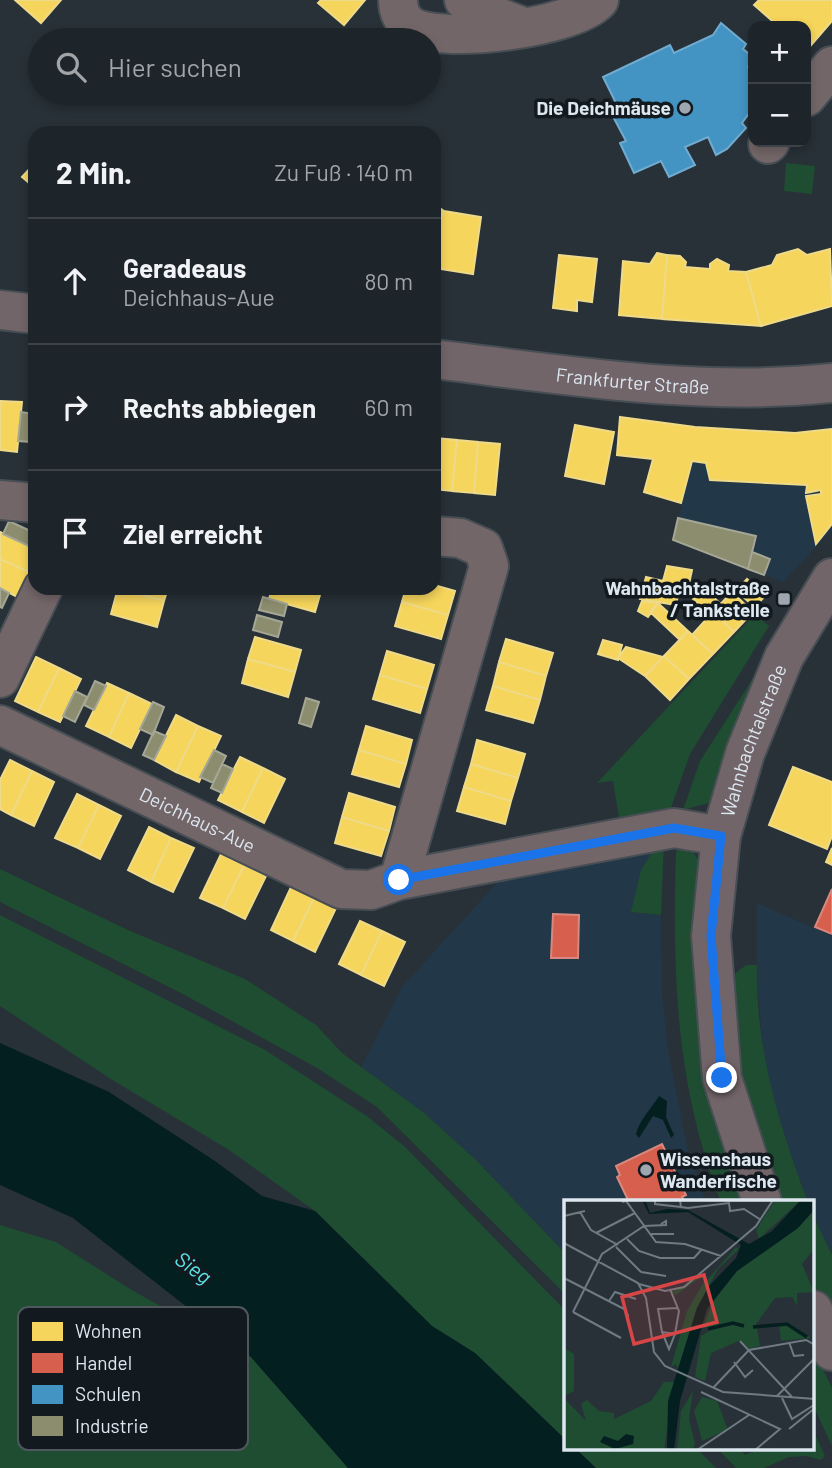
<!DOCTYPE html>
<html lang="de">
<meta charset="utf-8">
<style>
:root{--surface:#1e252a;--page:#2b3136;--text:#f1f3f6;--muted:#a1a5a8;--line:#3c4247}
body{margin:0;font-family:Barlow,sans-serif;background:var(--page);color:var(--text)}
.controls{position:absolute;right:21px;top:21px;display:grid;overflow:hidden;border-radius:14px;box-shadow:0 4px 10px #0003}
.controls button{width:63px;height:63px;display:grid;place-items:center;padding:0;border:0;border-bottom:2px solid var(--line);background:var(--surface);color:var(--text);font:35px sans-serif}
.stop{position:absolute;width:21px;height:21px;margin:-16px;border:5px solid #1a73e8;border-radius:50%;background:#fff}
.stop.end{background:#1a73e8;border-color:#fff;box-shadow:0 2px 7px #0008}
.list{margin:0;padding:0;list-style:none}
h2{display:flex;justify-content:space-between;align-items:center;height:91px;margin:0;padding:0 28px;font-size:30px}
h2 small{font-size:23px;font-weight:400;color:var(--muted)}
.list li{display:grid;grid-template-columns:46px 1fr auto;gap:21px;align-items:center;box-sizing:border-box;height:126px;padding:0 28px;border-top:2px solid var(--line)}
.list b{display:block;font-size:26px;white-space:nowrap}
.list p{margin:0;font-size:23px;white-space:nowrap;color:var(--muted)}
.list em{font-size:23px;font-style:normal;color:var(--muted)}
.icon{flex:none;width:38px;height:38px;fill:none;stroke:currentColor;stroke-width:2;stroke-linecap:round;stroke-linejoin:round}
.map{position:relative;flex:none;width:832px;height:1468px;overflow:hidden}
.search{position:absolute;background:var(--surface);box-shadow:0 4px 10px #0003;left:28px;top:28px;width:413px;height:77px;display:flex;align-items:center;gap:18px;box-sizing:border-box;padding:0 24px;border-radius:38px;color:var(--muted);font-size:26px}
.panel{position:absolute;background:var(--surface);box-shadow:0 4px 10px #0003;left:28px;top:126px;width:413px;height:469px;border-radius:21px}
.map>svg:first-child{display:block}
.built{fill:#223748}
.green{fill:#1e4d31}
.water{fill:#041f1f}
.homes{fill:#f6d55c;stroke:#eeda88;stroke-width:2}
.shops{fill:#d6604d;stroke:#d8887e;stroke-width:2}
.schools{fill:#4393c3;stroke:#71acd0;stroke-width:2}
.industry{fill:#8c8c6e;stroke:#a4a795;stroke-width:2}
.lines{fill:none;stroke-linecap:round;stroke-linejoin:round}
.minor-casing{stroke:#474e54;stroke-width:42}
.major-casing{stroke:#474e54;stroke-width:42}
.minor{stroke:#736668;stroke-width:38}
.major{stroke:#726569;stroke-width:38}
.route{stroke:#1a73e8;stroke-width:9}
.poi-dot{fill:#9ea7b0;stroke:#12191f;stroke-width:2.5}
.labels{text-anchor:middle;stroke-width:7;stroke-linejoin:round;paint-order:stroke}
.poi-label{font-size:19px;font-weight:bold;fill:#dde7f0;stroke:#12191f;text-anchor:end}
.street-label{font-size:19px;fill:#dde7f0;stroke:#12191f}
.water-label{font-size:21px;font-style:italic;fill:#5ae5e8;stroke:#12191f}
.inset-river{fill:none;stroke:#041f1f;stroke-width:3.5}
.inset-road{fill:none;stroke:#707a82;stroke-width:2}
.view{fill:#d74546;fill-opacity:0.15;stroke:#d74546;stroke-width:3.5}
.inset-edge{fill:none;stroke:#dde7f0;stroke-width:3.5}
.key{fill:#12191f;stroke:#4f575e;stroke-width:2}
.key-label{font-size:19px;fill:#dde7f0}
</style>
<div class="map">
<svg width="832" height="1468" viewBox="0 0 832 1468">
<rect width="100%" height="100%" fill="#283138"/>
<!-- built -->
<path class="built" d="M832 424V530L783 582 673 540 692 462 695 427 809 433Z
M658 843 632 912 661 915 662 992 668 1049 687 1147 706 1202H566V1254L475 1159 423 1112 361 1067 402 987 505 874Z
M757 903 832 936V1255L813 1215V1202H808L783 1136 764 1060 757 981Z"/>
<!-- green -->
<path class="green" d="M786 163 815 166 812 194 784 191Z
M755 614 769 626 690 754 669 813 620 824 613 781 597 783Z
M764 661 717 794 708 803 683 810 700 761Z
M664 841 661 915 631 912 641 870 658 843Z
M679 843 690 847 702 866 744 1202H721C676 1087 672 975 676 853Z
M0 869 128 930 245 979 316 1025 342 1053 423 1112 475 1159 566 1254V1295L377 1107 317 1068 183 994 0 902Z
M0 915 265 1050 368 1117 404 1146 566 1311V1440L475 1353 432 1326 315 1211 229 1150 114 1081 0 1006Z
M746 965H757C755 1047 779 1126 808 1202H778L739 1071 732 976Z
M813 1215 832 1255V1323L813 1282Z
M0 1225 56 1242 130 1289 251 1357 348 1468H0Z
M813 1348 832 1388V1446L813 1405Z
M813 1430 825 1456 821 1460 806 1456 789 1457 764 1468H736L718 1449H740L745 1455 758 1449H813Z
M576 1449H697L716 1468H596Z"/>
<!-- water -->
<path class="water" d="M0 1043 109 1092 215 1161 262 1196 315 1211 432 1326 475 1353 566 1440V1449H576L596 1468H348L251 1357 73 1218 0 1185Z
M659 1096 667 1101 666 1117 674 1135 671 1138 663 1120 653 1116 639 1138 636 1134C640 1119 651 1109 659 1096Z"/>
<!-- homes -->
<path class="homes" d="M15 0H61L41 23Z
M321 0H365L344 25 318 3Z
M759 0H832V21L806 51V26H778L754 5Z
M35 163V188L22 177Z
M434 204 444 211 434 233Z
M444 211 481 217 473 274 434 268V233Z
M798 249 807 255 830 249 832 306 761 326 746 272 772 265 777 255Z
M657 253 667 255 662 319 619 315 623 261 650 264Z
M559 255 597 259 592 302 577 300V311L553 308Z
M667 255 680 256 686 262 685 267 710 269V264L717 259 729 265 728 271 746 272 761 326 662 319Z
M0 401 22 402 17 452 0 450Z
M620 417 695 427 795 433 832 429V524L816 544 806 496 821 494V490L806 493 807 485 710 480 706 463 692 461 681 503 644 492 653 459 617 455Z
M575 425 614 432 604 484 565 476Z
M435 438 457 440 452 491 434 489Z
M457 440 478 442 474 493 452 491Z
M478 442 500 444 495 495 474 493Z
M0 532 35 549V560L29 572 0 559Z
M0 559 29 572 17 597 0 588Z
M667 566 692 570 689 584 681 581 676 605 640 599 646 577 663 581Z
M747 579 765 596 755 607 736 591Z
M434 585 455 591 448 615 402 602 406 588H434Z
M118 588 164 601 157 627 111 614Z
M119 588H168L164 601Z
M272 588H322L315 612 269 599Z
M703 588 721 604 710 614 693 599Z
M732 592 753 612 734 632 713 612Z
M642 601 658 603 648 617 638 611Z
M402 602 448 615 441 639 395 626Z
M658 603 688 631 680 640 650 612Z
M713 612 734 632 713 654 692 635Z
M688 631 713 654 689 679 664 656Z
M255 637 301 650 295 672 248 659Z
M506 639 553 653 546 676 499 662Z
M603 640 622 645 618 660 598 654Z
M626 647 663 657 645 676 618 658Z
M387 651 434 665 427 689 380 675Z
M664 656 689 679 670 700 645 676Z
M36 657 59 668 38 712 15 701Z
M248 659 295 672 288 697 242 683Z
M499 662 546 676 540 700 493 686Z
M59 668 81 679 60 722 38 712Z
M380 675 427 689 420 713 373 699Z
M107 683 129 693 109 737 86 726Z
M493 686 540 700 533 723 486 710Z
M129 693 152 704 131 748 109 737Z
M176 715 198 726 176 772 154 760Z
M198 726 221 736 199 782 176 772Z
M366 726 412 740 406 764 359 750Z
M477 740 525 754 518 778 471 764Z
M359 750 406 764 399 787 352 774Z
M240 757 263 768 242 812 218 800Z
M10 760 32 771 11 815 0 809V780Z
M471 764 518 778 511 801 464 787Z
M793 767 832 782V836L827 849 769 825Z
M263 768 285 779 264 823 242 812Z
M32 771 54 782 34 826 11 815Z
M464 787 511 801 505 824 457 811Z
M349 793 395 807 389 831 342 817Z
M77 794 99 805 78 848 55 838Z
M99 805 121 816 100 859 78 848Z
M342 817 389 831 381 856 335 843Z
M149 827 171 838 151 882 128 870Z
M171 838 194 848 173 892 151 882Z
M832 848V865L826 862Z
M221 854 244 865 223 908 200 898Z
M244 865 266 876 245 919 223 908Z
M291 887 314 898 293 941 271 930Z
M314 898 336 908 315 952 293 941Z
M360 921 382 931 361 975 339 964Z
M382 931 405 942 384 986 361 975Z"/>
<!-- shops -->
<path class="shops" d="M832 889V934L815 927Z
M553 914 579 915 578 958H551Z
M662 1144 686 1195 682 1197 685 1202H629L617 1177 620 1175 616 1166Z"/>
<!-- schools -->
<path class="schools" d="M721 23 746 44 743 49 753 57 748 67 753 71V108L742 123 746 128 727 149 716 155 708 137 685 147 695 165 669 177 661 161 634 173 620 143 626 141 610 111 618 107 603 77 670 45 674 53 713 35Z"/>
<!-- industry -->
<path class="industry" d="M21 412 34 414 31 442 18 441Z
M34 414H35V443L31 442Z
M678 518 756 536 748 569 673 540Z
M9 521 35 533 33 548 3 534Z
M752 552 770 559 764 575 748 569Z
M0 588 9 593 2 608 0 607Z
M263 597 287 604 284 616 259 610Z
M257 615 282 622 278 637 253 630Z
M95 681 106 686 94 710 84 705Z
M75 691 87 697 75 722 63 716Z
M306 698 319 702 311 727 299 723Z
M153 702 164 707 153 735 140 729Z
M154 731 166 736 154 760 143 755Z
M214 750 226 756 213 783 200 777Z
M222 764 233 769 222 793 211 788Z"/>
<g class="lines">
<!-- minor casing -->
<g class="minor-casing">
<g id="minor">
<path d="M398 0C398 11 402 21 412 27 446 44 574 28 599 0"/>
<path d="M464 0 475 8 521 26"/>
<path d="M806 97 832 66"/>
<path d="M768 144 770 142"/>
<path d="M0 500 35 503"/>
<path d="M0 678 43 588"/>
<path id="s1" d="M0 725 341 889 371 890 399 880 674 828 721 836"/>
<path d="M399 880 489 566 483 548 460 538 434 536"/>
</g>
</g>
<!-- major casing -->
<g class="major-casing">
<g id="major">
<path d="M0 310 35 314"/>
<path id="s2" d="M434 359C565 375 700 397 832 383"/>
<path id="s3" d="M762 1202 722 1078 711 936 721 836 745 753 784 657 832 578"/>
<path d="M813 1310 832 1351"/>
</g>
</g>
<!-- minor -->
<use href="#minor" class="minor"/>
<!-- major -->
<use href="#major" class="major"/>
</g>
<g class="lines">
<!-- route -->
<path class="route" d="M399 880 674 828 721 836 711 936 722 1078"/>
</g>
<!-- markers -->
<g class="poi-dot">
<circle cx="685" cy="108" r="7"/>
<rect x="777" y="592" width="14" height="14" rx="3.5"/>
<circle cx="646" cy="1170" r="7"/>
</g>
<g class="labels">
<!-- poi labels -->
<g class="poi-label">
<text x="671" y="115">Die Deichmäuse</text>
<text x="770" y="595">Wahnbachtalstraße<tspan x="770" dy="22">/ Tankstelle</tspan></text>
<text x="660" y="1166" text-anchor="start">Wissenshaus<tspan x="660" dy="22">Wanderfische</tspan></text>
</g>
<!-- street labels -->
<g class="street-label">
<text dy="7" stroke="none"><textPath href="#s2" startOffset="200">Frankfurter Straße</textPath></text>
<text dy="7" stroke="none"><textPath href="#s3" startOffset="474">Wahnbachtalstraße</textPath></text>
<text dy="7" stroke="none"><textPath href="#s1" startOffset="219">Deichhaus-Aue</textPath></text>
</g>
<!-- water labels -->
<g class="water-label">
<text transform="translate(193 1268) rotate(36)" y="7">Sieg</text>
</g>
</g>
<!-- overview -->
<g transform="translate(564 1200)">
<rect width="250" height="250" fill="#283138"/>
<path d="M211 0H237L195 39 192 30ZM250 10V49L238 64 250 92 233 93V106L228 97 211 98 192 124 196 146 185 149 177 140 147 153 141 181 131 177 137 136 150 128 176 123 139 128 150 98 173 71 234 28ZM172 47 175 49 154 69 133 108 114 170 112 164 107 167 123 111 141 80 137 77 112 95 108 92 139 75 143 80ZM224 122 245 136 246 138 217 141 215 123ZM0 148 10 154V191L0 196ZM100 182H110L100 250H0V198L22 221 17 204 23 200 35 211 50 213V219L87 201ZM129 191 125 219 131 244 128 250H113L117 211ZM138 197 153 201 164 230 138 241 130 211Z" fill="#1e4d31"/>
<path d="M78 0 82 2 86 13 103 9 124 10 185 44 208 31 237 0H250V10L234 28 173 71 143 109 116 201 110 250H103L104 201 133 108 145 86 172 58 177 45 124 12 85 14ZM62 234 70 236 69 244 51 249 36 242 40 236 54 241Z" fill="#041f1f"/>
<path class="inset-river" d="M189 127 223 124 243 137M144 129 169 123 180 126"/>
<path class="inset-road" d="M91 0V4L117 7M116 0 117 7 124 8 165 3 166 11 180 9 197 20M58 2 62 1 92 42 121 44 157 56M16 12 27 30 54 45M0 16 21 11M32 33 71 13M87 34H110M63 39 75 51 96 58H130L138 49M0 43 74 83 82 98 90 152 101 166 159 192 251 199M52 47 77 72M77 72 102 76M0 78 62 110 64 122V114M75 84 101 91 120 87 192 26 209 0M106 89 115 111 111 134 98 132 94 109 114 108M45 101 51 92 72 99M9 112 38 54 80 26 102 25V21L97 24M9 112 57 138M98 132 105 149 111 134M176 141 228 197M225 142 230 156 240 155M170 162 181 177 189 170M149 188 185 150 242 140 251 145M137 192 216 229 191 250M213 196 251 158M218 198 228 219 250 205M225 229 251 208M133 250 185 215"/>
<path class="view" d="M140 75 153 122 70 144 58 97Z"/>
<rect width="250" height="250" class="inset-edge"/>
</g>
<!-- legend -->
<rect x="18" y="1307" width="230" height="143" rx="10" class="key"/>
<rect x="32" y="1322" width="31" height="19" fill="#f6d55c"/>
<rect x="32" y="1353" width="31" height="20" fill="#d6604d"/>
<rect x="32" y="1385" width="31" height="19" fill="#4393c3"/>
<rect x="32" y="1416" width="31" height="20" fill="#8c8c6e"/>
<g class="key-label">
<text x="75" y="1338">Wohnen</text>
<text x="75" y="1370">Handel</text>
<text x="75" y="1401">Schulen</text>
<text x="75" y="1433">Industrie</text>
</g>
</svg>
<div class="controls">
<button>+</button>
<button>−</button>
</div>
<div class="stop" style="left:399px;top:880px"></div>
<div class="stop end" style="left:722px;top:1078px"></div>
<div class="search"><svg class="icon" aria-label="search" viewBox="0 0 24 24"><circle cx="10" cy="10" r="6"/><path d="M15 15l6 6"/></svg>Hier suchen</div>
<section class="panel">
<h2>2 Min.<small>Zu Fuß · 140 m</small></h2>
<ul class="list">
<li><svg class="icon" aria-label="ahead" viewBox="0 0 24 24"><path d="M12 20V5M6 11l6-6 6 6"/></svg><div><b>Geradeaus</b><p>Deichhaus-Aue</p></div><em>80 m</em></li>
<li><svg class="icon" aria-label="right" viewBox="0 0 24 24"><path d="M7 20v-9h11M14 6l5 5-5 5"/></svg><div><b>Rechts abbiegen</b></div><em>60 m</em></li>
<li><svg class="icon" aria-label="arrive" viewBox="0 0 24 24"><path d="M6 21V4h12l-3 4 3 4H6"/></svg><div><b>Ziel erreicht</b></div></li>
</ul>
</section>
</div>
